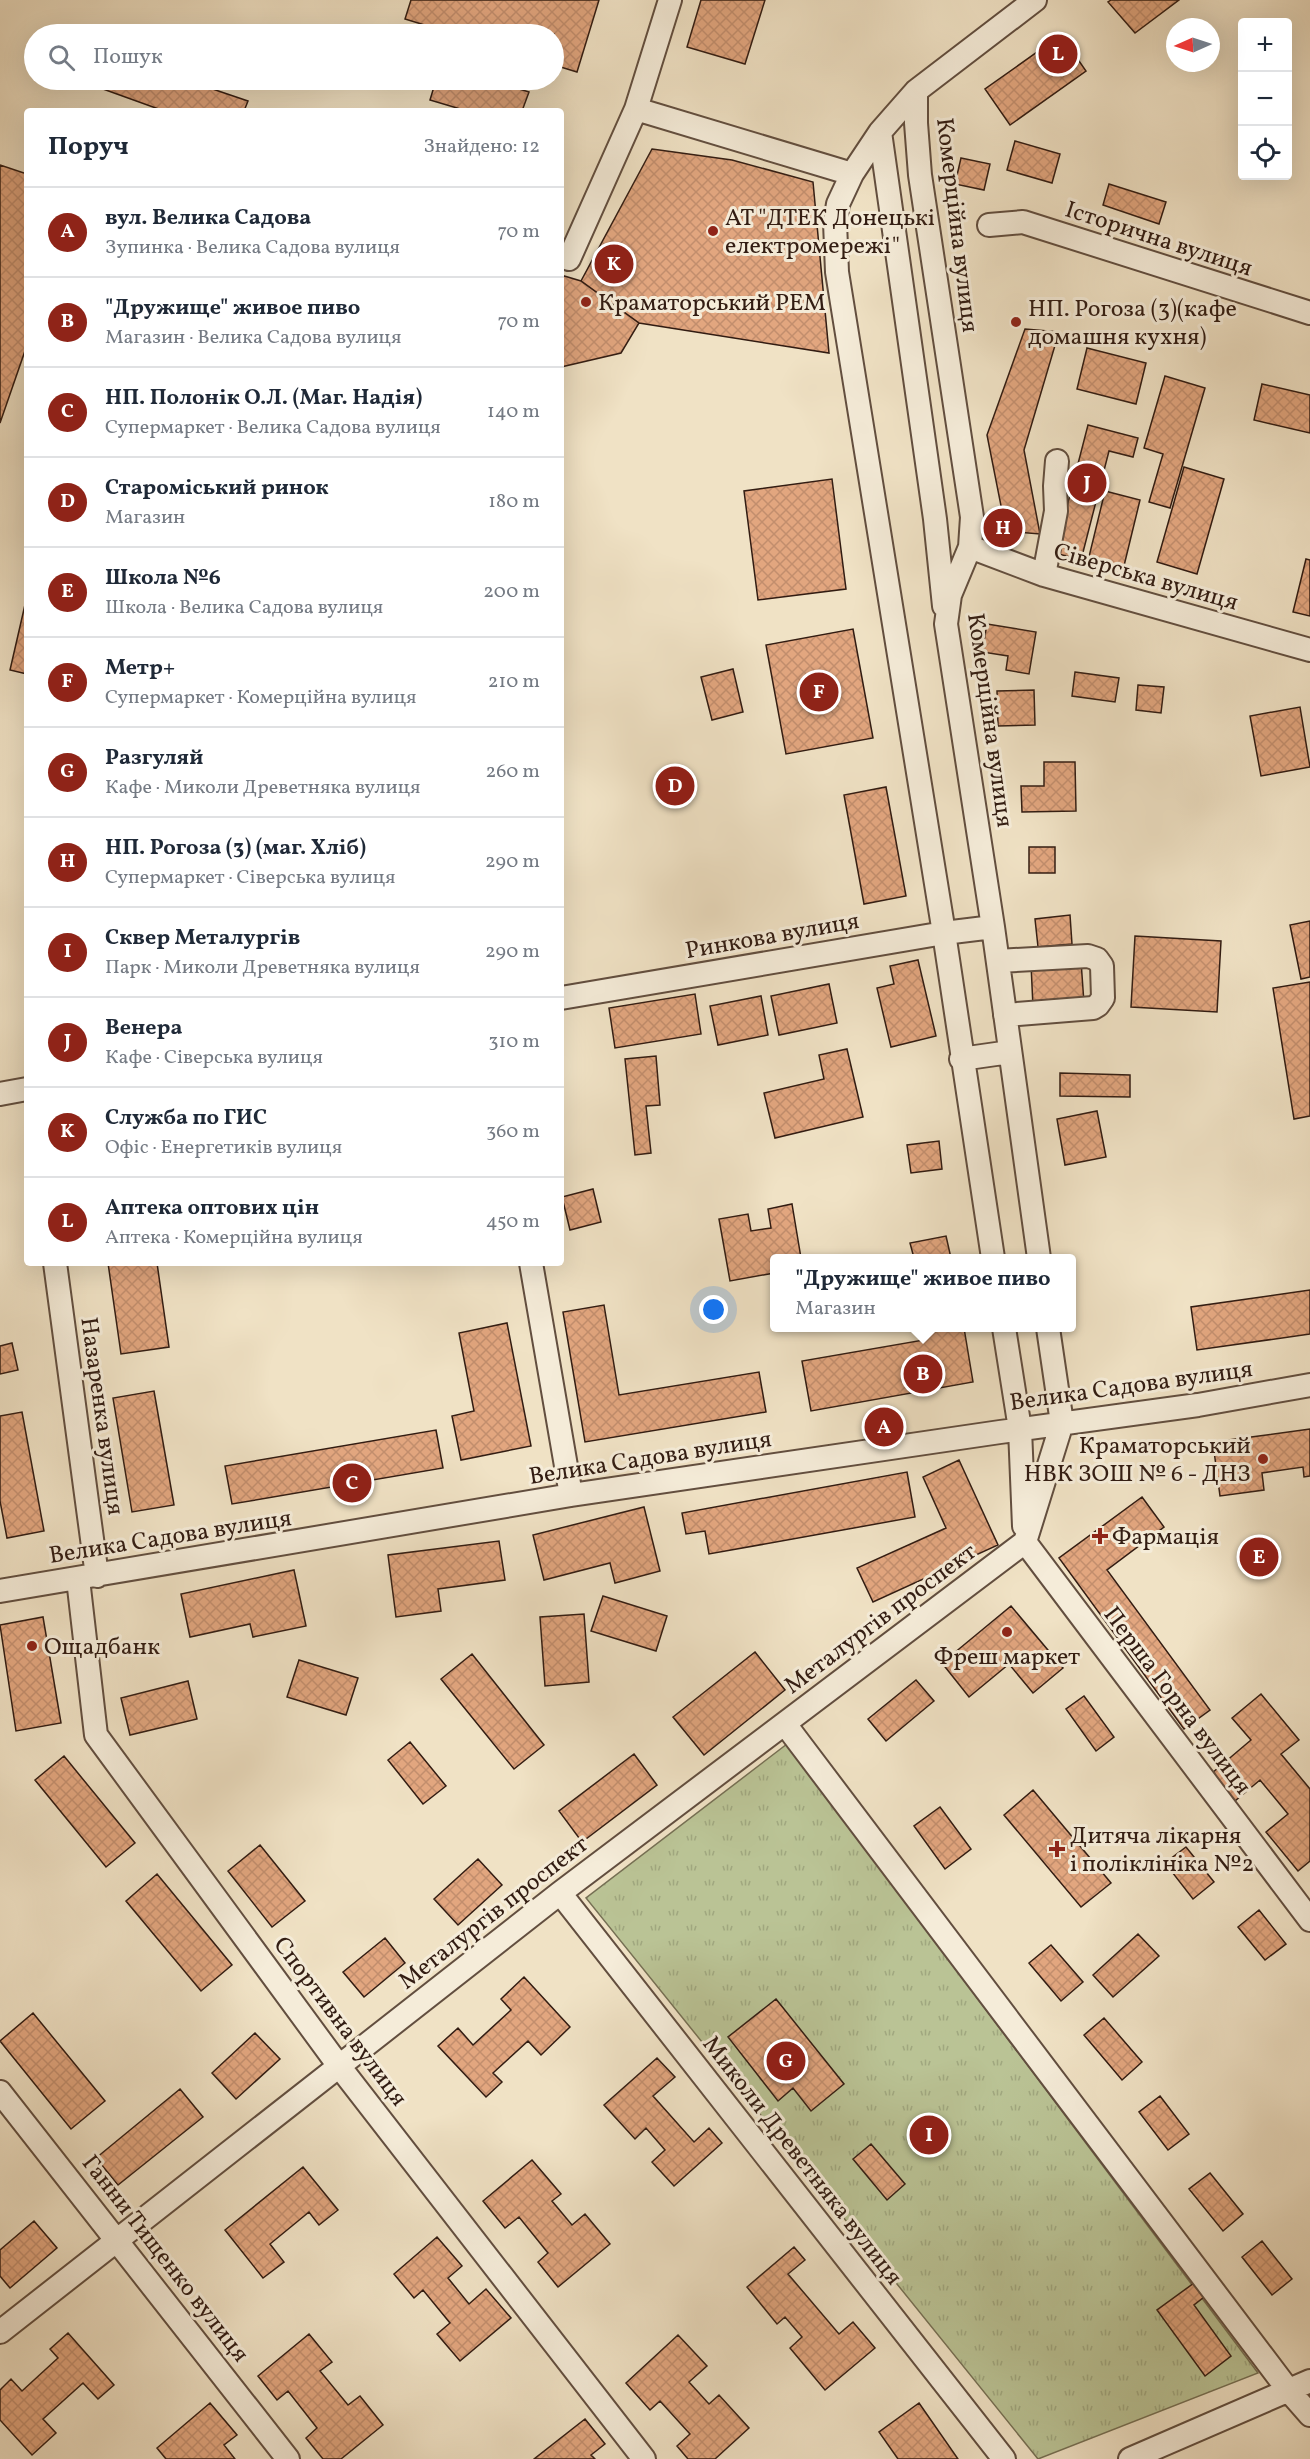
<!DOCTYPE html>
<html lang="uk">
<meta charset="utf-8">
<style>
:root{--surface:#fff;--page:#f2f2f3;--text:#1f2937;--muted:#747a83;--line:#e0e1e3;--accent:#8f2418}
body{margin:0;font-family:Vollkorn,serif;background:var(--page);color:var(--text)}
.controls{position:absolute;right:18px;top:18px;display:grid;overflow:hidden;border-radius:6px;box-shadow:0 6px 24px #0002}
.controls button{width:54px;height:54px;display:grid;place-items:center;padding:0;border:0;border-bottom:2px solid var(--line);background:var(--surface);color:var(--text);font:30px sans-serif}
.compass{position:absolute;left:1166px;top:18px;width:54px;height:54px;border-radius:50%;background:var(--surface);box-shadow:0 6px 24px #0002;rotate:267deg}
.you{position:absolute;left:714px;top:1310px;width:21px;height:21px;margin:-15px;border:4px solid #fff;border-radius:50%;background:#1a73e8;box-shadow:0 0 0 9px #1a73e833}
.badge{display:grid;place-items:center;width:39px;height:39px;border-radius:50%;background:var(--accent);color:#fff;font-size:20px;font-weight:700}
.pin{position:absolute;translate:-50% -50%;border:3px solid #fff;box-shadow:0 2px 6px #0006}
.popup{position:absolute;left:770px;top:1254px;width:306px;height:78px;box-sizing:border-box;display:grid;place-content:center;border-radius:6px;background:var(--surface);filter:drop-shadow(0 2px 4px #0005);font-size:20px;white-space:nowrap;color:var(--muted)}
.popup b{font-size:22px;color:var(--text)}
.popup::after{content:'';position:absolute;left:50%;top:100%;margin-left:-12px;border:12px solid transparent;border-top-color:var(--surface)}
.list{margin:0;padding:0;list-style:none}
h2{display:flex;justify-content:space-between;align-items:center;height:78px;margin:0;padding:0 24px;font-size:26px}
h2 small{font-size:20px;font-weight:400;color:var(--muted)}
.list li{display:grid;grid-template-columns:39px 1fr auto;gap:18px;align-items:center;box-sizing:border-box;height:90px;padding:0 24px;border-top:2px solid var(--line)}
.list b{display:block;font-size:22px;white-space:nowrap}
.list p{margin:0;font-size:20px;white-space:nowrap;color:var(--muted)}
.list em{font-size:20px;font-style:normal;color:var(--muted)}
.icon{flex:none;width:33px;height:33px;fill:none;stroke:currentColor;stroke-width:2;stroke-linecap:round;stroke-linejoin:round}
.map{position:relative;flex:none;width:1310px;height:2459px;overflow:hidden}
.search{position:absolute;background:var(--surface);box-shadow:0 6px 24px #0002;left:24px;top:24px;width:540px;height:66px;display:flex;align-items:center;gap:15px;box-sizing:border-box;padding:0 21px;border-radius:33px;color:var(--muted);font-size:22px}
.panel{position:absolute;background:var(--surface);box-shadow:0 6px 24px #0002;left:24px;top:108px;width:540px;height:1158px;border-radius:6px}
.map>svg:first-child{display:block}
.grass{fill:url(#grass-tufts);stroke:#767054;stroke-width:1.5}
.building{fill:url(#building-cross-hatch);stroke:#321c12;stroke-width:1.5}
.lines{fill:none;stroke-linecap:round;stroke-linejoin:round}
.minor-casing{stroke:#624e3f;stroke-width:26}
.minor{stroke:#f5ecd9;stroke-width:22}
.poi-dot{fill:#8f2418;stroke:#f5ecd9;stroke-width:2}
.labels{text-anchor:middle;stroke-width:6;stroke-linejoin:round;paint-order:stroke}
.poi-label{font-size:24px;fill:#321c12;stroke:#f5ecd9;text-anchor:start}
.street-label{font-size:24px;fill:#321c12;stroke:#f5ecd9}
</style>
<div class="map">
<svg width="1310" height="2459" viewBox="0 0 1310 2459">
<defs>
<pattern id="grass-tufts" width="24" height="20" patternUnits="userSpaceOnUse" patternTransform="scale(1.5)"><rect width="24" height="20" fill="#bac395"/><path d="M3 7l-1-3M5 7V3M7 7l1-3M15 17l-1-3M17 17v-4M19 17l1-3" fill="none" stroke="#a0a77f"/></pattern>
<pattern id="building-cross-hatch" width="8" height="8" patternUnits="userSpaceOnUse" patternTransform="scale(1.5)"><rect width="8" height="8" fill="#e2a67f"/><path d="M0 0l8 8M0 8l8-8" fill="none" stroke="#c28e6d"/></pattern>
</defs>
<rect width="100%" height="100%" fill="#f0e2c5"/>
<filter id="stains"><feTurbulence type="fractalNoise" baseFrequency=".00333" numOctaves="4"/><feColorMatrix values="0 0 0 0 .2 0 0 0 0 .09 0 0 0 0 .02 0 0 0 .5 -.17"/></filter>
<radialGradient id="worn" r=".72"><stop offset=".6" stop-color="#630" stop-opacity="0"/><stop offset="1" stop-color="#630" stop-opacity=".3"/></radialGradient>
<!-- grass -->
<path class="grass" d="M787 1744 1258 2373 1038 2459 586 1898Z"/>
<!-- building -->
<path class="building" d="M411 0H599L577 72 554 65V34H454L405 19Z
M701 0H765L745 64 687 47Z
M1111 0H1179L1135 33 1108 2Z
M1061 35 1086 71 1010 125 985 89Z
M78 80H186L248 101 244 111H164Z
M436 80H490L529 92 522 111H467L430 100Z
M1015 141 1060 154 1052 183 1007 170Z
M652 149 732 160 813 182 829 353 639 323 581 281Z
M961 158 990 164 984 190 955 184Z
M0 165 27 174V345L0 423Z
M1109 184 1166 202 1159 224 1103 205Z
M561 275 581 281 639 323 621 353 561 367Z
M1025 329 1059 332 1024 450 1040 534 1006 531 987 435Z
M1087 348 1146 363 1136 404 1077 389Z
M1165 376 1205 388 1170 508 1149 502 1163 454 1144 448Z
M1262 384 1310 395V433L1254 420Z
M1088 425 1138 438 1133 457 1109 451 1081 560 1055 553Z
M1184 467 1224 479 1197 574 1157 562Z
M832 479 846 589 758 600 744 491Z
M1105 491 1140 500 1122 574 1087 565Z
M1306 559 1310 560V616L1293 612Z
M27 596V674L10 670Z
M987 624 1036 632 1029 674 1006 670 1008 656 982 652Z
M853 629 873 738 786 754 766 645Z
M733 669 743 712 712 720 701 677Z
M1075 672 1119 678 1115 702 1072 696Z
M1138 685 1164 687 1161 713 1136 710Z
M1034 690 1035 725 998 726 997 691Z
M1300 707 1310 767 1261 776 1250 716Z
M1044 762H1075L1076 811 1022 812 1021 786H1044Z
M886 787 906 896 864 904 844 795Z
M1029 847H1055V873H1029Z
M1070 915 1072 944 1038 947 1035 919Z
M1310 921V977L1301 979 1290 925Z
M1135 936 1221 941 1217 1012 1131 1007Z
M918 960 936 1036 891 1047 877 988 894 984 890 966Z
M1081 961 1084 1003 1033 1007 1031 964Z
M1310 982V1116L1294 1119 1273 988Z
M829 984 837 1023 779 1035 771 996Z
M695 994 701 1034 615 1048 609 1008Z
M761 996 768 1035 718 1045 710 1006Z
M847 1049 863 1117 775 1138 764 1093 824 1079 819 1055Z
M656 1056 660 1105 646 1106 651 1153 635 1155 625 1059Z
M1060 1073 1130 1075V1097L1060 1096Z
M1097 1111 1106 1157 1065 1165 1057 1119Z
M939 1141 942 1169 911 1173 907 1145Z
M593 1189 601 1222 570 1230 562 1197Z
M792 1204 801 1258H774V1273L730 1281 719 1219 748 1214 751 1231 771 1228 768 1209Z
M946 1236 951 1258H914L910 1243Z
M108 1263H157L169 1347 121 1354Z
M1310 1290V1334L1197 1350 1191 1307Z
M604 1305 619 1395 759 1372 766 1412 585 1442 563 1312Z
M507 1323 531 1446 461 1460 452 1416 474 1411 459 1333Z
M921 1328H964L973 1382 811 1411 802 1361 924 1340Z
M12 1343 18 1370 0 1374V1346Z
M154 1391 174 1505 132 1512 113 1398Z
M22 1412 44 1531 7 1538 0 1501V1416Z
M1310 1429V1476L1304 1477 1303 1467 1262 1473 1264 1490 1220 1496 1214 1451 1230 1449 1229 1440Z
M436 1430 443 1468 232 1504 225 1466Z
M959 1460 998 1545 873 1602 857 1568 946 1528 923 1477Z
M907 1472 915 1517 709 1554 705 1531 686 1534 682 1513Z
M1142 1497 1164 1527 1107 1570 1210 1710 1184 1729 1059 1558Z
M644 1507 660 1571 615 1583 610 1563 544 1580 533 1535Z
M499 1541 505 1580 438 1589 441 1611 396 1617 388 1555Z
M294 1570 306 1626 253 1637 250 1624 190 1637 181 1594Z
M603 1596 667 1616 656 1651 591 1631Z
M1011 1606 1063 1668 1033 1693 1009 1664 969 1697 942 1663Z
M584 1614 589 1682 545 1686 540 1617Z
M43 1617 61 1723 16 1731 0 1625Z
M755 1652 785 1690 704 1755 673 1717Z
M472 1654 544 1745 514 1769 441 1679Z
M299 1660 358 1678 346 1715 287 1697Z
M916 1680 934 1701 886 1741 868 1719Z
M188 1681 197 1719 130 1735 121 1698Z
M1261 1694 1299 1740 1281 1754 1310 1789V1861L1298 1871 1266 1832 1288 1814 1260 1780 1235 1801 1212 1773 1251 1740 1232 1718Z
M1084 1696 1114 1737 1096 1751 1066 1709Z
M410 1742 446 1786 423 1804 388 1760Z
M634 1754 657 1785 582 1842 559 1811Z
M64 1756 135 1843 106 1867 35 1780Z
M1033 1790 1111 1883 1081 1907 1004 1815Z
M940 1807 971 1849 945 1869 914 1826Z
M260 1845 305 1901 272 1927 228 1871Z
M1186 1847 1214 1882 1193 1899 1165 1863Z
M478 1859 502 1885 458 1925 434 1899Z
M157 1874 232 1965 201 1991 126 1901Z
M1259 1910 1286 1944 1265 1960 1238 1927Z
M1138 1934 1159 1956 1113 1997 1093 1975Z
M385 1938 405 1963 364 1997 343 1972Z
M1051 1945 1083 1982 1061 2001 1029 1963Z
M524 1977 570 2027 541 2055 528 2041 493 2073 502 2082 486 2097 438 2046 458 2028 473 2045 511 2010 501 1999Z
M776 1999 844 2084 811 2111 793 2088 778 2101 728 2037Z
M33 2013 105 2101 71 2129 0 2041Z
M1104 2018 1142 2062 1122 2080 1084 2035Z
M255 2033 280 2059 236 2099 212 2073Z
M657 2058 675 2077 653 2096 694 2142 709 2128 722 2143 674 2186 652 2162 665 2150 646 2128 635 2139 604 2105Z
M180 2089 203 2117 118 2185 96 2158Z
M1160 2096 1189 2134 1168 2150 1139 2112Z
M871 2144 905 2184 887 2200 853 2159Z
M532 2160 561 2194 552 2201 572 2225 585 2214 610 2244 558 2287 538 2262 548 2253 519 2217 505 2228 483 2201Z
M303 2167 338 2210 319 2225 309 2212 270 2244 284 2262 263 2278 225 2230Z
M1210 2173 1243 2214 1223 2231 1189 2189Z
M34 2221 57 2248 10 2288 0 2276V2250Z
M437 2237 462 2266 448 2278 469 2304 486 2289 511 2318 460 2361 437 2334 450 2323 423 2290 414 2298 394 2274Z
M1262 2241 1292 2279 1272 2295 1242 2257Z
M794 2247 805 2260 788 2274 839 2334 853 2322 875 2348 825 2390 790 2348 802 2337 785 2317 777 2324 747 2287Z
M1194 2283 1204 2297 1194 2305 1231 2356 1205 2376 1157 2310Z
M68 2333 114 2385 98 2399 83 2383 43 2419 56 2433 32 2455 0 2420V2390L11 2379 22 2391 58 2358 50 2349Z
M309 2334 332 2362 320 2371 348 2405 360 2396 383 2425 341 2459H323L306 2438 317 2428 288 2391 277 2400 258 2376Z
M678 2335 707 2366 689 2382 709 2404 719 2395 749 2428 715 2459H688L677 2446 690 2434 660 2401 650 2410 626 2383Z
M210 2403 237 2435 224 2445 235 2459H166L157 2448Z
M919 2403 958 2459H898L879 2432Z
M585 2419 605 2444 591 2455 595 2459H534Z"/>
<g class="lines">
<!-- minor casing -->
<g class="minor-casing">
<path id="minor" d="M916 91V123L920 175 972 517 970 547 950 595 946 624 993 927 1039 1258
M636 109 852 174
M880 132 935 519 944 606
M989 225 1023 222 1310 313
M561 256 569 259 636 109 670 0
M970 547 1044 575 1310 650
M1044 575 1056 511 1055 486 1057 461
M998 961 1088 956 1097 959 1102 966 1103 998 1098 1005 1093 1008 1005 1015
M561 998 944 933 993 927
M961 1059 1010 1052
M0 1094 27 1089
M993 1258 944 933 837 272 835 222 838 204 852 174 880 132 916 91 1035 0
M55 1263 97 1576
M531 1263 571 1495
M1004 1328 1020 1429 1024 1526
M1025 1542 1310 1920
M1025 1542 1062 1423 1048 1328
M78 1579 96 1735 339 2066 644 2459
M0 1591 571 1495 1000 1432 1198 1405 1310 1385
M785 1724 1289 2391 1310 2415
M560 1893 1004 2459
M0 2092 288 2459
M0 2332 560 1893 1025 1542
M1130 2459 1310 2381"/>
</g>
<!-- minor -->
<use href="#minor" class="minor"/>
</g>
<!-- markers -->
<g class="poi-dot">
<circle cx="713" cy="231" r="6"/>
<circle cx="586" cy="302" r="6"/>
<circle cx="1016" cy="322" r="6"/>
<circle cx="1263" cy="1459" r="6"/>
<path d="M1097 1527h6v6h6v6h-6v6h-6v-6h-6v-6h6z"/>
<circle cx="1007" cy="1632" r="6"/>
<circle cx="32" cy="1646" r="6"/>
<path d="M1054 1840h6v6h6v6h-6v6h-6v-6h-6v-6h6z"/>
</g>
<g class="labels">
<!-- poi labels -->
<g class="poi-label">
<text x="725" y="225">АТ "ДТЕК Донецькі<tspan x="725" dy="28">електромережі"</tspan></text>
<text x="598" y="310">Краматорський РЕМ</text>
<text x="1028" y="316">НП. Рогоза (3)(кафе<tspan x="1028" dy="28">домашня кухня)</tspan></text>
<text x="1251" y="1453" text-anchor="end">Краматорський<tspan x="1251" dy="28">НВК ЗОШ № 6 - ДНЗ</tspan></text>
<text x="1112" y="1544">Фармація</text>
<text x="44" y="1654">Ощадбанк</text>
<text x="1007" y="1664" text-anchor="middle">Фреш маркет</text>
<text x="1070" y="1843">Дитяча лікарня<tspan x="1070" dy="28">і поліклініка №2</tspan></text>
</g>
<!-- street labels -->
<g class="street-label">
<text transform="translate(958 225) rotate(83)" y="8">Комерційна вулиця</text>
<text transform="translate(1159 238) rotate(18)" y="8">Історична вулиця</text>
<text transform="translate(1146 576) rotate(16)" y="8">Сіверська вулиця</text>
<text transform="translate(991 720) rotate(82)" y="8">Комерційна вулиця</text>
<text transform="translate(772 935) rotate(-10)" y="8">Ринкова вулиця</text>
<text transform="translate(1131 1385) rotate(-8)" y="8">Велика Садова вулиця</text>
<text transform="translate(103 1416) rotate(82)" y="8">Назаренка вулиця</text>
<text transform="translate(650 1457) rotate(-9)" y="8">Велика Садова вулиця</text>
<text transform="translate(170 1536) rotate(-9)" y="8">Велика Садова вулиця</text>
<text transform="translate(880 1618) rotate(-37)" y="8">Металургів проспект</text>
<text transform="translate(1178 1700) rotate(53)" y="8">Перша Горна вулиця</text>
<text transform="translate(493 1912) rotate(-38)" y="8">Металургів проспект</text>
<text transform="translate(341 2021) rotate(53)" y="8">Спортивна вулиця</text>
<text transform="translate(803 2160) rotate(52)" y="8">Миколи Древетняка вулиця</text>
<text transform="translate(166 2258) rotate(52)" y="8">Ганни Тищенко вулиця</text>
</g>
</g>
<rect width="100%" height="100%" filter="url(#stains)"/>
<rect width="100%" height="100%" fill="url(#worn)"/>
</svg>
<div class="controls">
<button>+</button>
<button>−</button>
<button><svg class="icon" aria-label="locate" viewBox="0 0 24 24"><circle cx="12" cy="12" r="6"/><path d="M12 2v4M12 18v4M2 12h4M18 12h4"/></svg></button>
</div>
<svg class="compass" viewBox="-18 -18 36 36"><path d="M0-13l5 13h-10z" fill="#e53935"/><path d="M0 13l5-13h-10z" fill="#747a83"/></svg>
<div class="you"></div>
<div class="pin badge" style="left:884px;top:1427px">A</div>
<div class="pin badge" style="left:923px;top:1374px">B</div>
<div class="popup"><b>&quot;Дружище&quot; живое пиво</b>Магазин</div>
<div class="pin badge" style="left:352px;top:1483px">C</div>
<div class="pin badge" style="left:675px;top:786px">D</div>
<div class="pin badge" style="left:1259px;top:1557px">E</div>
<div class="pin badge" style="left:819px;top:692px">F</div>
<div class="pin badge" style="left:786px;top:2061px">G</div>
<div class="pin badge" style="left:1003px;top:528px">H</div>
<div class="pin badge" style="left:929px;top:2135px">I</div>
<div class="pin badge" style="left:1087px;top:483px">J</div>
<div class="pin badge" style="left:614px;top:264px">K</div>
<div class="pin badge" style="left:1058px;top:54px">L</div>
<div class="search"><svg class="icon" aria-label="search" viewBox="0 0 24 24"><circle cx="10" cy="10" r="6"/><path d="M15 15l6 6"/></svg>Пошук</div>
<section class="panel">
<h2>Поруч<small>Знайдено: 12</small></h2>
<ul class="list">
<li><span class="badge">A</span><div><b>вул. Велика Садова</b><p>Зупинка · Велика Садова вулиця</p></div><em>70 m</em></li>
<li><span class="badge">B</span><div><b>&quot;Дружище&quot; живое пиво</b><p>Магазин · Велика Садова вулиця</p></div><em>70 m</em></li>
<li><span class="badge">C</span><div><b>НП. Полонік О.Л. (Маг. Надія)</b><p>Супермаркет · Велика Садова вулиця</p></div><em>140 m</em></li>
<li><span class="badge">D</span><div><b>Староміський ринок</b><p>Магазин</p></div><em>180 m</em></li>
<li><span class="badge">E</span><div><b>Школа №6</b><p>Школа · Велика Садова вулиця</p></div><em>200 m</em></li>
<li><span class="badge">F</span><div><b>Метр+</b><p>Супермаркет · Комерційна вулиця</p></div><em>210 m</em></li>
<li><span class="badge">G</span><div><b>Разгуляй</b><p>Кафе · Миколи Древетняка вулиця</p></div><em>260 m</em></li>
<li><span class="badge">H</span><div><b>НП. Рогоза (3) (маг. Хліб)</b><p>Супермаркет · Сіверська вулиця</p></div><em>290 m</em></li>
<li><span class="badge">I</span><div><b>Сквер Металургів</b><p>Парк · Миколи Древетняка вулиця</p></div><em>290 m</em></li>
<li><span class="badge">J</span><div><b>Венера</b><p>Кафе · Сіверська вулиця</p></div><em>310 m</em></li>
<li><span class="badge">K</span><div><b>Служба по ГИС</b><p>Офіс · Енергетиків вулиця</p></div><em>360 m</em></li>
<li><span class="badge">L</span><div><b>Аптека оптових цін</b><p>Аптека · Комерційна вулиця</p></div><em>450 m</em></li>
</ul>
</section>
</div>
